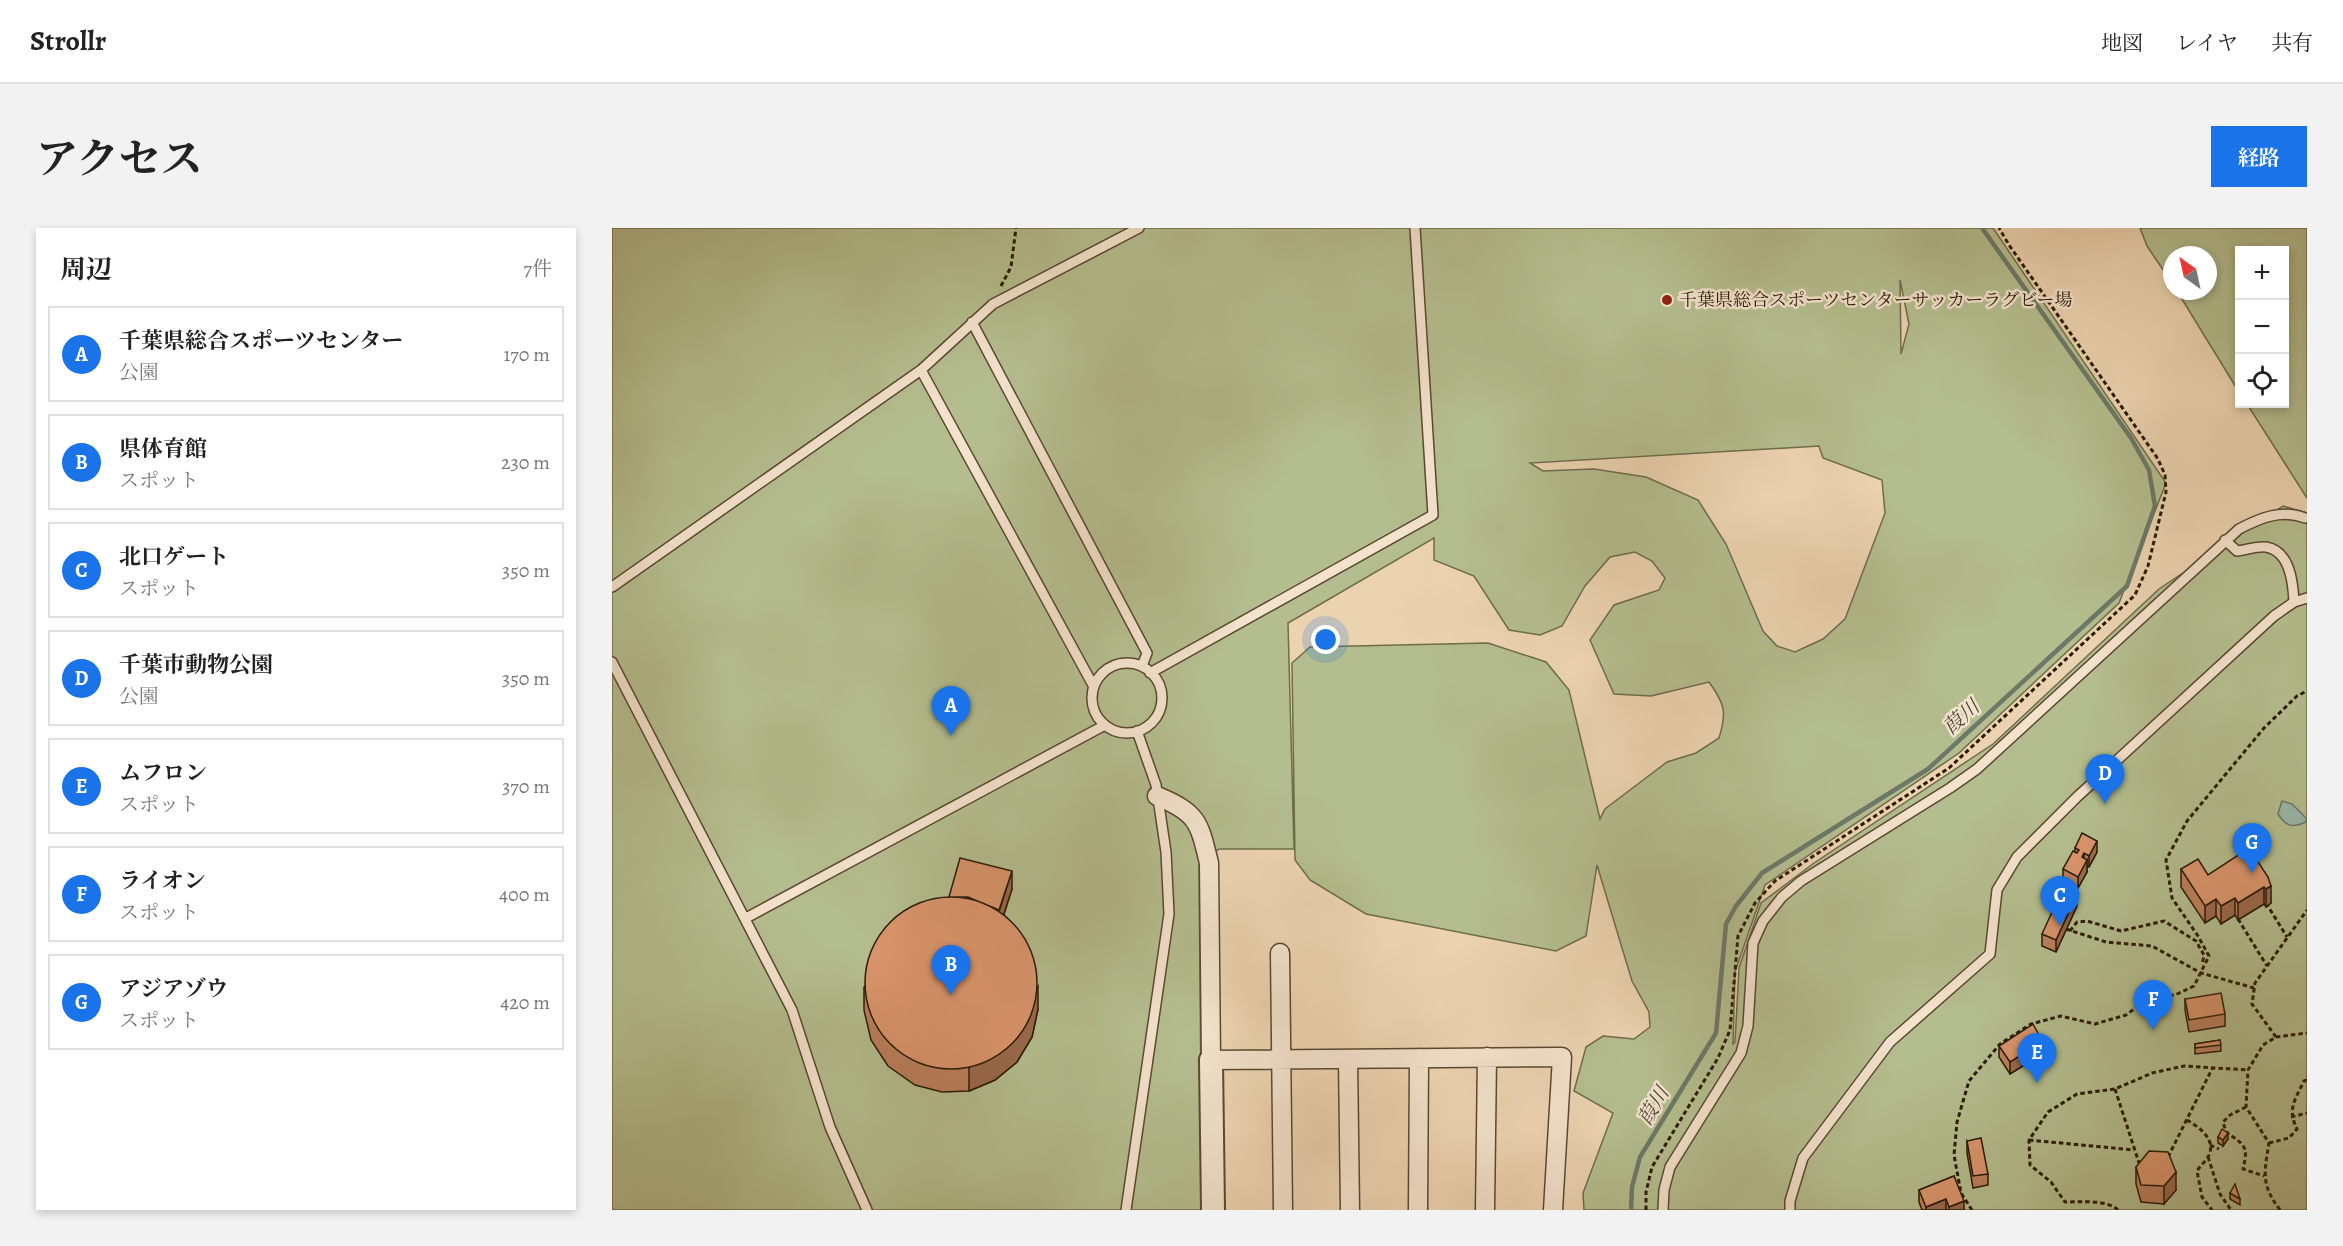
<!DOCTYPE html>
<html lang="ja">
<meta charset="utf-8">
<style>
:root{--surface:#fff;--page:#f2f2f2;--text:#222;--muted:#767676;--line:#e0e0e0;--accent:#1a73e8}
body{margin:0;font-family:Alegreya,"Noto Serif JP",serif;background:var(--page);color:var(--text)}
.controls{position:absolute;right:18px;top:18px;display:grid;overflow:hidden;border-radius:0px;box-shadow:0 3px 9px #0003}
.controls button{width:54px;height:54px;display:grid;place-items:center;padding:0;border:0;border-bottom:2px solid var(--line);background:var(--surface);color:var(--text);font:30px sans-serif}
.compass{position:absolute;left:1551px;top:18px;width:54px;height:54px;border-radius:50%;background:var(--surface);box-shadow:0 3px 9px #0003;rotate:327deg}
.you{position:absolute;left:714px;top:412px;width:21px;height:21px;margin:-15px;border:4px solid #fff;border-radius:50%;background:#1a73e8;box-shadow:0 0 0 9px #1a73e833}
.badge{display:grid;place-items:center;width:39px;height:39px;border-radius:50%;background:var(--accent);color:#fff;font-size:20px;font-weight:700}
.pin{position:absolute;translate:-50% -50px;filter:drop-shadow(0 2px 3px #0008)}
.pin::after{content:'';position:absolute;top:32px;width:21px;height:18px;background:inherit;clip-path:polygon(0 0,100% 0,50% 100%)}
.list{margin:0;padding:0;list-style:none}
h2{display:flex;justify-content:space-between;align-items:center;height:78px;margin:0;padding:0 24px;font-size:26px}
h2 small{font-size:20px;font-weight:400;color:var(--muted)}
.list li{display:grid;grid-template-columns:39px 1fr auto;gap:18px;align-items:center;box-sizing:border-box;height:96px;margin:0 12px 12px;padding:0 12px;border:2px solid var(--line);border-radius:0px}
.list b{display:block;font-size:22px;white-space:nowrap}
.list p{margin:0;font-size:20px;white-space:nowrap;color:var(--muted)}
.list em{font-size:20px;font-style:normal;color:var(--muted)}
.icon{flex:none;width:33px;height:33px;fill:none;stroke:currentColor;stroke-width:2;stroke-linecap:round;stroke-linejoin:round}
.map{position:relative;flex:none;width:1695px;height:982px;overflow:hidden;border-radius:0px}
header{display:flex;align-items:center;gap:36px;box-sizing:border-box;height:84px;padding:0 30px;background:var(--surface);border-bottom:2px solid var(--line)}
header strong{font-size:28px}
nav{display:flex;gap:33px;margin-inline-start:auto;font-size:21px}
.intro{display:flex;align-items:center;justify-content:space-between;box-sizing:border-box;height:144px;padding:0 36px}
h1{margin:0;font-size:42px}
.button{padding:15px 27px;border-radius:0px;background:var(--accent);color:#fff;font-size:21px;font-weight:700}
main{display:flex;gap:36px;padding:0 36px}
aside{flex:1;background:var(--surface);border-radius:0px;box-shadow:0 3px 9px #0003}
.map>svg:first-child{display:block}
.green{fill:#b4bd8e;stroke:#6e6c4a;stroke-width:1.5;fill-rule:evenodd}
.water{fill:#99b8a9;stroke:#6c7968;stroke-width:1.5}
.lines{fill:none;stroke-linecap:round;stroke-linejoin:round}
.stream{stroke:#6c7968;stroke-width:4.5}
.service-casing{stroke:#5a4831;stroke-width:12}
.minor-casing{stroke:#5a4831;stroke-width:21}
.tertiary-casing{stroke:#5a4831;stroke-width:26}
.path{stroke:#291a07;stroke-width:3;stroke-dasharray:4.5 3;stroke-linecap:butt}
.service{stroke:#f3e2cc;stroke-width:9}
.minor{stroke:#f3e2cc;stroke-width:18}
.tertiary{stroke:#f3e2cc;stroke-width:22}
.wall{fill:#bb7f5c;stroke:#291a07;stroke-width:1.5}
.shaded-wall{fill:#99684b;stroke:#291a07;stroke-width:1.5}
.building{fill:#da946b;stroke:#291a07;stroke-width:1.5}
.poi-dot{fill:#8f2418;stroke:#f3e2cc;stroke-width:2}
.labels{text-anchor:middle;stroke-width:5;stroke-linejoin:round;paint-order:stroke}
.poi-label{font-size:18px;fill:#291a07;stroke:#f3e2cc;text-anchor:start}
.water-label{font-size:20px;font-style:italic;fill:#4b4938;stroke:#f3e2cc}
</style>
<header>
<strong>Strollr</strong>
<nav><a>地図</a><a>レイヤ</a><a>共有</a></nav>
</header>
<div class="intro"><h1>アクセス</h1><a class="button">経路</a></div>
<main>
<aside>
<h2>周辺<small>7件</small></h2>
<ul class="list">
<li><span class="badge">A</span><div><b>千葉県総合スポーツセンター</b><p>公園</p></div><em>170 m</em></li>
<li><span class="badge">B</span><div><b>県体育館</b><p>スポット</p></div><em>230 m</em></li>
<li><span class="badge">C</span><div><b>北口ゲート</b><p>スポット</p></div><em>350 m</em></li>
<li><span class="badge">D</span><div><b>千葉市動物公園</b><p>公園</p></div><em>350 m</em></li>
<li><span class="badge">E</span><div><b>ムフロン</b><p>スポット</p></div><em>370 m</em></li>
<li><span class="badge">F</span><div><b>ライオン</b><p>スポット</p></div><em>400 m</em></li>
<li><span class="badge">G</span><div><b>アジアゾウ</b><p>スポット</p></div><em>420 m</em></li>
</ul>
</aside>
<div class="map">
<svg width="1695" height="982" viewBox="0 0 1695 982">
<rect width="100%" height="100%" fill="#ecd3b0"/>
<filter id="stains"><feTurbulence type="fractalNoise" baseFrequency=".00333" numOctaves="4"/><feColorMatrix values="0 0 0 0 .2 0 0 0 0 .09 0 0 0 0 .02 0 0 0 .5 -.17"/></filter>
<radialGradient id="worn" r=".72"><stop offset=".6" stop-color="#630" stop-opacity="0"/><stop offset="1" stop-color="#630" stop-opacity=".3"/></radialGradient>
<!-- green -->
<path class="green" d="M0 0H1381L1554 255 1507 375 1347 525 1153 657 1123 744 1121 816 1123 814 1127 740 1149 675 1202 635 1381 516 1547 361 1671 278 1695 285V982H972L971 965 1001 885 962 863 974 819 991 808 1022 811 1038 799 1037 784 1020 753 985 637 974 708 944 723 754 686 698 652 683 632 680 435 698 419 876 415 934 434 957 462 988 591 993 581 1055 534 1084 525 1107 510C1115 484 1113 476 1097 454L1039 468 1002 466 978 412 1002 377 1047 362 1053 350 1040 333 1023 324 998 329 973 358 950 398 928 407 897 402 862 348 822 332V310L676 395 682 621H607L587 638 590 982H0ZM1288 52 1297 96 1289 126ZM1207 218 1211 230 1270 252 1273 285 1233 391 1211 411 1183 424 1165 418 1151 403 1114 316 1086 272 1034 249 982 241 931 243 918 235Z
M1528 0H1695V270L1635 176H1672V22H1628L1627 164 1565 63H1596V27H1560V55L1535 18Z"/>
<!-- water -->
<path class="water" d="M1670 573 1680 576 1694 590V594C1681 600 1674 599 1666 586Z"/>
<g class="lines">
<!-- stream -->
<path class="stream" d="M1019 982 1020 959 1028 929 1104 805 1114 696 1124 678 1150 645 1316 541 1515 358 1543 278 1537 242 1519 210 1370 0"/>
<!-- service casing -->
<g class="service-casing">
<path id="service" d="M360 94 535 425 530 438
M309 142 482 459
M1613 312 1625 323C1634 322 1645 318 1654 319 1678 323 1681 354 1682 374
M0 359 309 142 381 76 527 0
M0 434 180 782 218 899 255 982
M480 470a35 35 0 1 1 70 0a35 35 0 1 1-70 0Z
M538 445 821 287 803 0
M134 690 493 497
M514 982 557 686 554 624 544 557 525 503
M1051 982 1052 962 1058 939 1129 825 1136 798 1141 715 1151 693 1170 669 1189 653 1338 560 1365 541 1627 301C1648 290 1669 281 1693 290
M1178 982V973L1191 930 1278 814 1378 726 1385 662 1405 629 1465 569 1662 388 1682 374 1695 370"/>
</g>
<!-- minor casing -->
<g class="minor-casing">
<path id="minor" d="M545 568C586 585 587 594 597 635L599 832 950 829 941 982
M668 725 671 982
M736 831 738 982
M806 982 807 830
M873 982 875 829"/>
</g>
<!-- tertiary casing -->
<g class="tertiary-casing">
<path id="tertiary" d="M599 832 601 982"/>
</g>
<!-- path -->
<path class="path" d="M389 58 399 39 404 0
M1654 675 1675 709
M1626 691 1655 738
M1454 701 1494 714 1540 718 1589 745 1642 760
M1458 703 1465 694 1475 693 1509 703 1552 693 1584 713 1592 727 1590 737
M1664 809 1640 776 1643 755 1695 682
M1503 861 1528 938
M1634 879 1618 887 1611 894 1614 904C1632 917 1637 917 1631 941L1652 948
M1679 889 1695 885
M1575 892C1587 899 1604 911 1597 927 1595 932 1588 938 1585 943L1590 969 1600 982
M1417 912 1522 922
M1657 915 1677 910 1685 901C1675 881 1683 872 1692 853L1695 852
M1598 917 1607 921
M1556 929 1601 839
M1596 929 1608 966 1619 982
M1034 982V964L1040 939 1106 830 1118 802 1126 708 1143 675 1163 653 1337 540 1523 367 1536 338 1554 264 1553 247 1546 231 1397 17 1387 0
M1360 982 1349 965 1342 927 1345 894 1357 853 1388 816 1419 796 1449 788 1483 796 1514 787 1538 769 1563 767 1582 758 1597 728 1586 708 1560 670 1554 632 1575 593 1652 500 1685 468 1695 463
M1506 982C1494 971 1468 974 1453 974L1439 954 1418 937 1417 912 1436 884 1465 866 1503 861 1540 845 1572 838 1636 842
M1668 982C1649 957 1652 945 1657 915L1634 879 1636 842 1651 817 1664 809 1695 805"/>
<!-- service -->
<use href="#service" class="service"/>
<!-- minor -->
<use href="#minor" class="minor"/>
<!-- tertiary -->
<use href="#tertiary" class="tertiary"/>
</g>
<!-- wall -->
<path class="wall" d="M1463 620 1485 624 1477 639 1475 638V644L1466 660 1451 653V641L1463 624Z
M1569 641 1596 647 1656 649 1659 675 1654 679 1652 676 1626 692 1623 687 1609 696 1604 688 1593 695 1569 659Z
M400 661 392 686 426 781 420 809 405 834 383 852 357 863 330 864 303 857 276 838 259 812 252 782V759L337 669Z
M1465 678 1444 724 1430 718V706Z
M1573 771 1613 786V798L1577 804 1573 782Z
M1608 812 1609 823 1583 826V816Z
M1387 818 1427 819 1414 827V836L1398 846 1387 829Z
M1606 909 1616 911 1611 918 1606 915Z
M1355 913 1376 946V957L1361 960 1355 925Z
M1524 939 1564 962 1552 976 1529 974 1524 956Z
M1342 948 1352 982H1310L1307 974V962Z
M1618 965 1628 971V977L1618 971Z"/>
<!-- shaded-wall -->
<path class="shaded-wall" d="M1485 613V624L1477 639V628Z
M1472 625V637L1475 632V644L1466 660V649L1470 629Z
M400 643V661L386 704V687Z
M1659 658V675L1654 679V661Z
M1652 659V676L1626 692V675Z
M1465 666V678L1444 724V712Z
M1623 670V687L1609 696V678Z
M1604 671V688L1593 695V678Z
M426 758V781L420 809 405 834 383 852 357 863V840Z
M1427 807V819L1414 827V836L1398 846V834L1410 818Z
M1616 905V911L1611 918V912Z
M1564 944V962L1552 976V958Z
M1334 971V982H1314V979Z
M1352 973V982H1337V979Z"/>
<!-- building -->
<path class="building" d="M1470 605 1485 613 1477 628 1472 625 1470 629 1475 632 1466 649 1451 641 1461 623 1465 625 1467 622 1463 620Z
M1637 620 1656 649 1659 658 1654 661 1652 659 1626 675 1623 670 1609 678 1604 671 1593 678 1569 641 1586 631 1596 647Z
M348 630 400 643 387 682 356 669H337Z
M1451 660 1465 666 1444 712 1430 706Z
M253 755a86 86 0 1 1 172 0a86 86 0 1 1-172 0Z
M1609 765 1613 786 1577 792 1573 771Z
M1421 796 1427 807 1410 818 1414 824 1398 834 1387 818Z
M1608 812 1609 817 1583 820V816Z
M1610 901 1616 905 1611 912 1606 909Z
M1369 910 1376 946 1361 948 1355 913Z
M1537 923 1556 924 1564 944 1552 958 1529 957 1524 939Z
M1342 948 1352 973 1337 979 1334 971 1314 979 1307 962Z
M1623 956 1628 971 1618 965Z"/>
<!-- markers -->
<circle class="poi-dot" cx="1055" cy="72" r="6"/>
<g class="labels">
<!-- poi labels -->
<g class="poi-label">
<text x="1067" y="78">千葉県総合スポーツセンターサッカーラグビー場</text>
</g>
<!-- water labels -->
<g class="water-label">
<text transform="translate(1349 489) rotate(-42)" y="7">葭川</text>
<text transform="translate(1041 878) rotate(-59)" y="7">葭川</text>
</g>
</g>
<rect width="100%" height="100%" filter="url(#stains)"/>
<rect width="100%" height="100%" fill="url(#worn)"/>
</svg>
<div class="controls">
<button>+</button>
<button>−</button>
<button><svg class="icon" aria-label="locate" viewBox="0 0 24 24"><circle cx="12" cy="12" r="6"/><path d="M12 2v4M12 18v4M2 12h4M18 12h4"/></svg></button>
</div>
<svg class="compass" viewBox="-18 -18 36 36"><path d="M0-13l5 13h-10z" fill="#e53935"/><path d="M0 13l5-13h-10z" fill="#767676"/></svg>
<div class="you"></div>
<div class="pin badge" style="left:339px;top:508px">A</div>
<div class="pin badge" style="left:339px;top:767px">B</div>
<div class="pin badge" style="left:1448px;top:698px">C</div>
<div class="pin badge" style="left:1493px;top:576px">D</div>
<div class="pin badge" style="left:1425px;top:855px">E</div>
<div class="pin badge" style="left:1541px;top:802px">F</div>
<div class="pin badge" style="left:1640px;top:645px">G</div>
</div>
</main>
